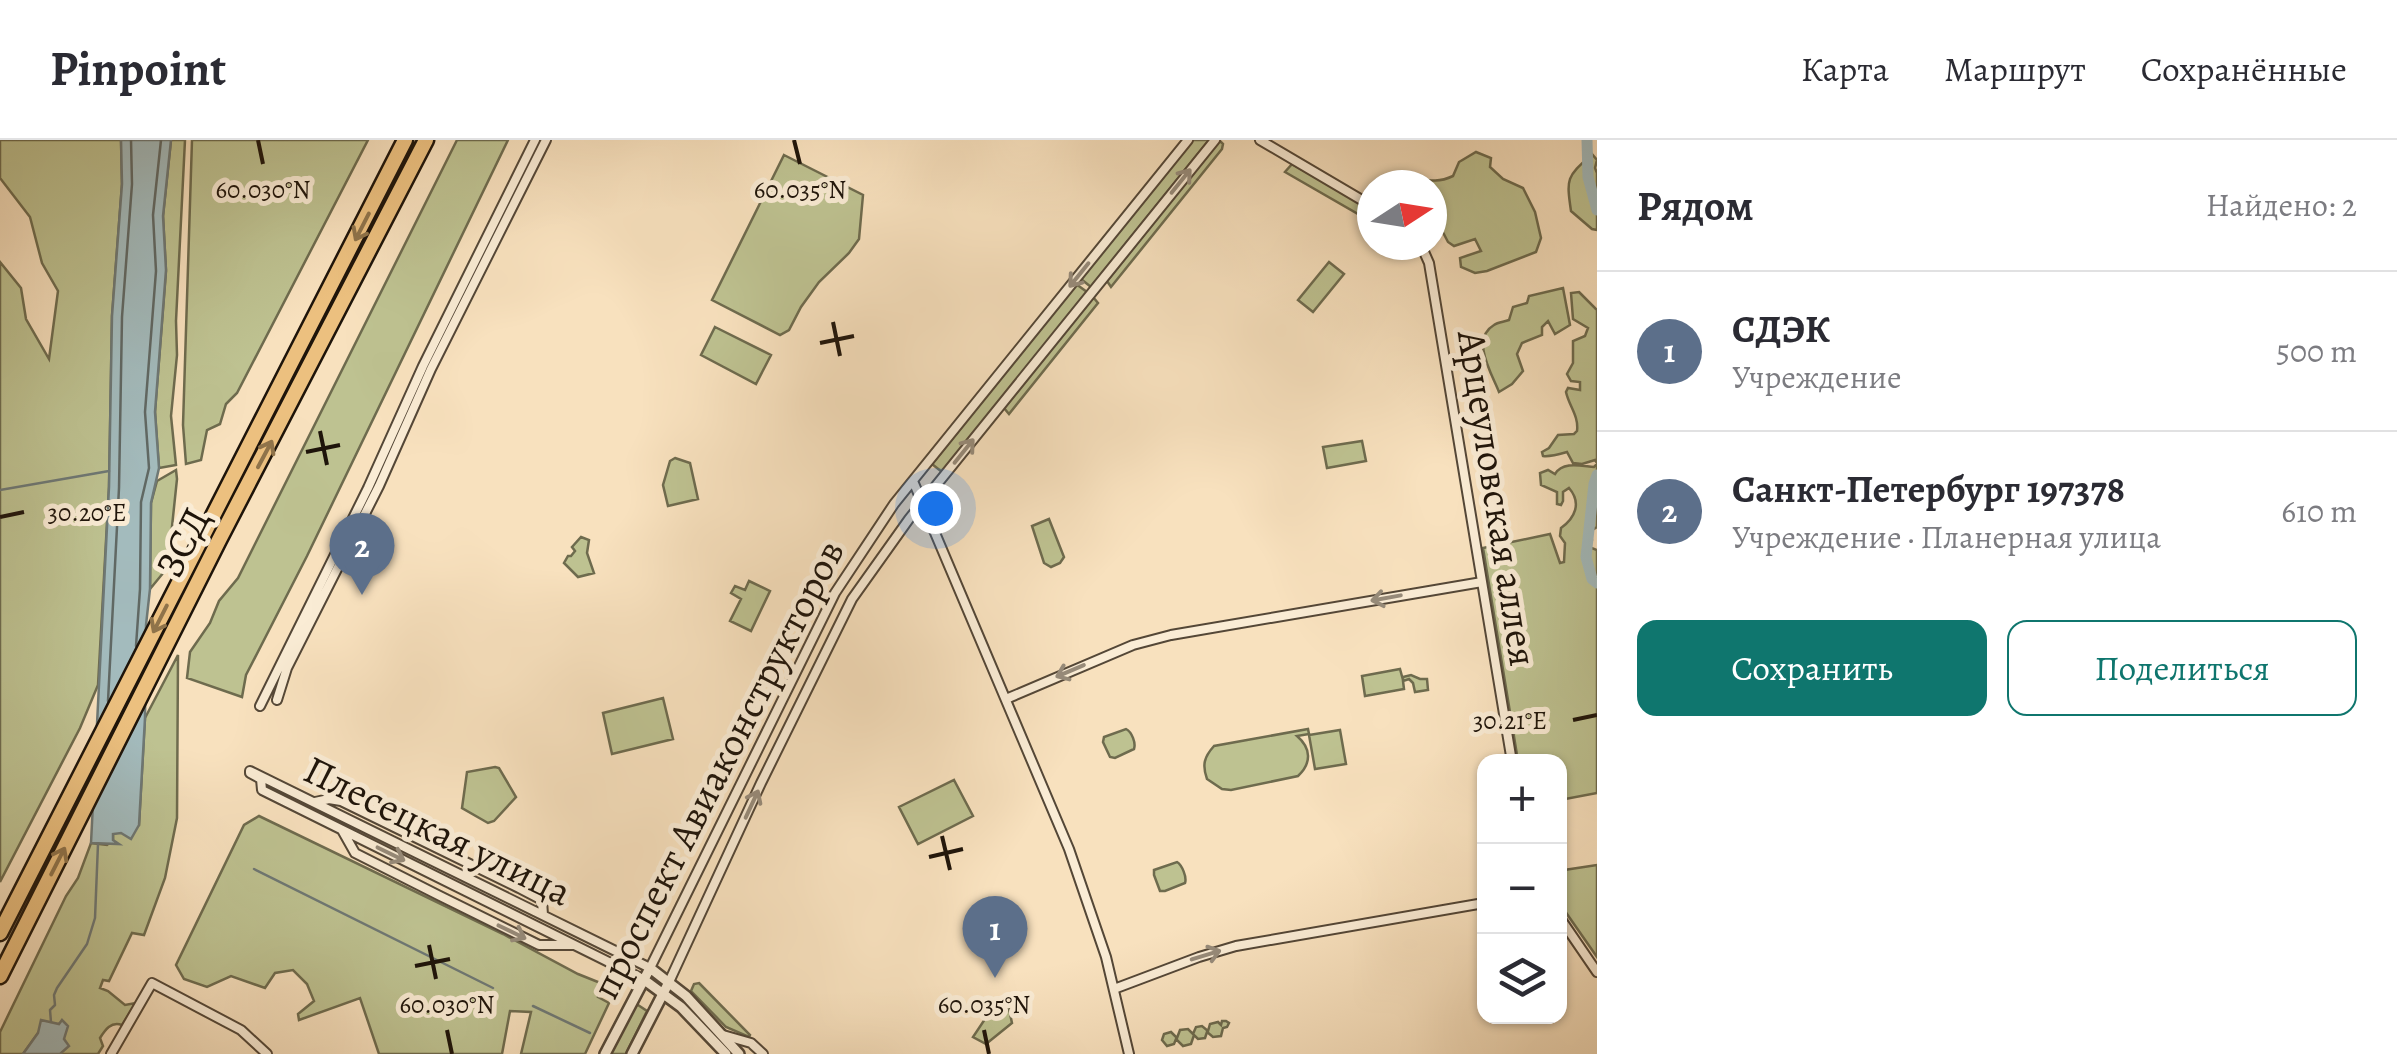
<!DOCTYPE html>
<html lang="ru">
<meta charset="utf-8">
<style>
:root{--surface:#fff;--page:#f2f2f3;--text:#2b2b33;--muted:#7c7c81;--line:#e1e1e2;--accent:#0f766e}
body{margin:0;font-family:Alegreya,serif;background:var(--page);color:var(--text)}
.controls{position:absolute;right:30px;bottom:30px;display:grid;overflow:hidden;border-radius:20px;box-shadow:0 2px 8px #0004}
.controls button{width:90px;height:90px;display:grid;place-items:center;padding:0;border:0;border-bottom:2px solid var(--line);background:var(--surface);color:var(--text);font:50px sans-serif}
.compass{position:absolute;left:1357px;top:30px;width:90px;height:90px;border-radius:50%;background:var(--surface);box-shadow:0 2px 8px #0004;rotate:78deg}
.you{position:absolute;left:935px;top:368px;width:35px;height:35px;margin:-25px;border:8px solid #fff;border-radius:50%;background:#1a73e8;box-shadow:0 0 0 15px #1a73e833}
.badge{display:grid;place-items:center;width:65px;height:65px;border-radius:50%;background:var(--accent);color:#fff;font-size:32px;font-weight:700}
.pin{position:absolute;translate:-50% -82px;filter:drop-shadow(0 2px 5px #0008)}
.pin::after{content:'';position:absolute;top:52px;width:35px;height:30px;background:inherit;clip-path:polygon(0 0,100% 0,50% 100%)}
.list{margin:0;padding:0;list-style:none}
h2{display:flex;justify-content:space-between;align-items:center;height:130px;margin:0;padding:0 40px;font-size:42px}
h2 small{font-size:32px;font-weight:400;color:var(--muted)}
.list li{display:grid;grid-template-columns:65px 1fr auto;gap:30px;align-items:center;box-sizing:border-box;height:160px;padding:0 40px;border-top:2px solid var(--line)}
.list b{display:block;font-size:38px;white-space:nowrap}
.list p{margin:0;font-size:32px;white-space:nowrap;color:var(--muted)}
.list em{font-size:32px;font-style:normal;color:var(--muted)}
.actions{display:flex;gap:20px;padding:30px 40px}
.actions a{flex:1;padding:22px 0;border:2px solid var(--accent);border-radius:20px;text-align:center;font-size:35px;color:var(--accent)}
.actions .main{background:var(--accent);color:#fff}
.icon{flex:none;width:55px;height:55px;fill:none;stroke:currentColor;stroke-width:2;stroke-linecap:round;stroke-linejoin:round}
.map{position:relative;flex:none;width:1597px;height:914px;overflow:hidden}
header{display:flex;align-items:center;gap:60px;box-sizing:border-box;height:140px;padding:0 50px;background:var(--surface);border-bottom:2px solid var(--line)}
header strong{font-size:48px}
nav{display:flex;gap:55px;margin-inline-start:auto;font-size:35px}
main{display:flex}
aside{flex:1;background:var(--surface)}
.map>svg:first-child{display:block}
.green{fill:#bec291;stroke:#6e6b4e;stroke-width:2.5}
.water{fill:#a3bbbd;stroke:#6e7875;stroke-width:2.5}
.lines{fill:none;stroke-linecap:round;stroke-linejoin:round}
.shore{stroke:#606864;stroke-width:2.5}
.stream{stroke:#6e7875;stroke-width:2.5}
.river{stroke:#a3bbbd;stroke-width:11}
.minor-casing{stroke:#544737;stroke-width:12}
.tertiary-casing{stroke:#544737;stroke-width:14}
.motorway-casing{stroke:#1e140a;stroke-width:19}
.minor{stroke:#faecd5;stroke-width:8}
.tertiary{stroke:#faecd5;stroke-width:9}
.motorway{stroke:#ecc07f;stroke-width:14}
.oneway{stroke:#978b7a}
.oneway2{stroke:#8f734a}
.ticks{fill:none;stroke:#1e140a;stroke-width:4}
.labels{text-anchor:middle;stroke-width:10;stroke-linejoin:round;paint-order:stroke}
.street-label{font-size:40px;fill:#1e140a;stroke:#faecd5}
.ticks-label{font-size:25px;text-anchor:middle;fill:#1e140a;stroke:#faecd5;stroke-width:10;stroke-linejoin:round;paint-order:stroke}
</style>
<header>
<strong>Pinpoint</strong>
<nav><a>Карта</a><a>Маршрут</a><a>Сохранённые</a></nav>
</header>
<main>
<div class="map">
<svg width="1597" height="914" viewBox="0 0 1597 914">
<rect width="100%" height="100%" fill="#f8e1be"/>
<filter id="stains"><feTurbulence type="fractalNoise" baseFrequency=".002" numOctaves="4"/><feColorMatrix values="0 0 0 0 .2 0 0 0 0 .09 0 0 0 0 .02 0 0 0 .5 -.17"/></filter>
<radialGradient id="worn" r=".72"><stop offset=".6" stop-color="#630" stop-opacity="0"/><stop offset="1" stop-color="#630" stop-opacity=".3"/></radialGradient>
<!-- green -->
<path class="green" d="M0 0H121L122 44 112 176 109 347 98 545 80 588 0 742V122L21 148 26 179 49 219 58 151 42 123 30 77 0 38Z
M171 0H185L176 181 177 215 171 276 176 325 159 328 155 272 166 131 163 76Z
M192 0H368L237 253 226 264 220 284 207 290 201 320 186 324 183 285Z
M457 0H508L307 416 246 535 242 557 187 538 190 512 210 483 219 461 238 438Z
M1192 0H1209L1091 147 1081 139Z
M1219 0 1223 4 1222 9 1111 147 1107 141Z
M1476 12 1491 18 1490 27 1503 39 1523 48 1535 72 1541 98 1536 112 1487 131 1475 133 1461 127 1460 118 1481 111 1475 99 1454 106 1448 102 1436 79 1432 76V45H1392L1389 39C1417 32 1428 48 1453 36L1459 22Z
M1592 14 1597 20 1595 28 1597 33V90L1592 89 1571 71C1566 37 1567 37 1592 14Z
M784 15 863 55 859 99 849 113 819 142 801 167 789 190 780 195 712 160Z
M1292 24 1372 70V82L1285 32Z
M1329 122 1344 134 1313 172 1298 160Z
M1076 144 1087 152 942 332 932 324Z
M1563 148 1570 185 1555 194 1548 181 1542 187V195L1522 203 1517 214 1523 231 1512 244 1499 252C1492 234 1470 199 1494 185 1498 182 1504 182 1509 180L1513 167 1527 163 1529 156Z
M1579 152 1597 170V323L1595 320 1582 324 1573 323 1567 312C1560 314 1550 317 1543 316L1542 312 1549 308 1558 295 1574 294 1577 291C1579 276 1569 266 1566 252L1568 248 1580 250V242L1571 241 1567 234 1573 223V201L1585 196 1588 188 1573 179 1571 153Z
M1093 157 1098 163 1009 274 1004 268Z
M715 187 771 215 756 244 701 215Z
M1362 301 1366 321 1327 328 1323 307Z
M675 318 690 323 698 359 668 366 663 345 670 321Z
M1597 324V387L1589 392 1592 400 1589 407 1597 410V653L1560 660V622L1518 621 1483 408 1550 394 1560 423 1564 422 1565 403 1560 396 1561 388C1575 378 1582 363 1569 348L1563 352V361L1561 365 1557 364V352L1541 345 1540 333 1548 330 1555 334C1563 321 1581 326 1594 327Z
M176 330 177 339 169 415 164 432 150 449 151 363 157 341Z
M1049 379 1064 417 1060 423 1051 427 1044 423 1032 386Z
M581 397 589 400 587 413 594 433 578 437 564 423 568 416H571L575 411 572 407Z
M749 441 770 451 751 491 730 481 741 459 731 453 735 446 745 450Z
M178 515 177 678 165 738 144 795 132 793 109 841 103 840 100 848 108 851 125 865 136 863 122 885C111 881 105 890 100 898L103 906 98 914H60L64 899 59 884 38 893 23 914H0V892L66 756 78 738 91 703 107 705 113 700V694L139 685 145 578Z
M1400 529 1403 540V537L1411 535 1420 539H1427L1428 550 1415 552 1413 543 1409 539 1403 541 1404 549 1365 556 1362 536Z
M663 558 673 599 612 614 603 573Z
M1126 589C1132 592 1136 603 1134 609L1115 618 1110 617 1103 602 1104 597Z
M1308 589 1309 594 1297 596C1311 608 1312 623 1298 636L1231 650 1222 649 1207 639C1202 625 1204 617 1214 606Z
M1340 590 1346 624 1315 629 1309 595Z
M495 627 499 628 516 657 494 681 488 683 462 668 467 632Z
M954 640 973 676 918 704 899 667Z
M259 676 503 794 578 834 603 844 598 857 609 863 585 914H521L531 872 510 871 502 914H379L360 858 299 880 298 874 314 861 307 844 293 830 275 833 265 848 231 836 207 847 184 839 176 825 244 685Z
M1560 706 1564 730 1597 725V817L1560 764Z
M1177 722C1182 725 1187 737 1185 743L1165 751H1160L1154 735V730Z
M699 843 750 895 749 897 726 887 691 851 694 844Z
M635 863 647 871 626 914H610Z
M1009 869 1012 883 986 904 973 897 989 873Z
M1222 881H1226L1229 883 1227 887 1223 888 1221 896 1213 897 1207 892 1205 898 1198 899 1194 895 1191 904 1183 906 1176 899 1174 904 1167 906 1162 900 1164 894 1171 892 1177 898 1180 890 1188 889 1193 894 1196 887 1202 886 1208 891 1210 884 1218 882 1221 885Z"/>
<!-- water -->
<path class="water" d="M121 0H171L163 76 166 130 155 272 159 328 151 363 150 449 146 485 145 578 139 685 131 699 121 693 113 694V700L119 704 91 703 109 347 112 176 122 44Z
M41 880 59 884 62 880 68 886 64 899 69 906 60 914H23L38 893Z"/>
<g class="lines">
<!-- shore -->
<path class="shore" d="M136 506 140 449 141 362 149 328 145 272 156 131 153 75 161 0
M108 561 119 348 122 177 132 44 131 0"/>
<!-- stream -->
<path class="stream" d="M1592 50 1597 53
M0 350 109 331
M254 729 493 848
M533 866 590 893
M51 882 50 870 55 865 54 855 57 848 87 804 95 778 98 704"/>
<!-- river -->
<path class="river" d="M1587 0 1588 37 1597 70
M1597 335 1594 344 1586 417 1592 439 1597 443"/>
<!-- minor casing -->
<g class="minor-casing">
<path id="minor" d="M1260 0 1372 66
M1421 105 1429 123 1512 622
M913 341 1069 709 1106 817 1129 914
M1006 559 1133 505 1171 495 1482 442
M277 560 287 528 379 346 431 229 546 0
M260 566 368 348 423 226 535 0
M315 662 329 659 341 661 519 748 542 760 543 775
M342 690 355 713 438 755 539 805H572
M1560 778 1597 832
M643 839 262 650 261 639 250 633V631L650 828 835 453 894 364 1188 0
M669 842 761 643 852 459 909 379 1215 0
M1114 849 1199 817 1236 806 1484 763
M723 895 751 903 763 914
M111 914 152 843 241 890 267 914"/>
</g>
<!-- tertiary casing -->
<g class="tertiary-casing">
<path id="tertiary" d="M643 839 681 867 726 914
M605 914 650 828 686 856 739 914
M632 914 669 842"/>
</g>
<!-- motorway casing -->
<g class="motorway-casing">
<path id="motorway" d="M0 793 405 0
M0 836 219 400 426 0"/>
</g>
<!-- minor -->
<use href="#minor" class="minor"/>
<!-- tertiary -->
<use href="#tertiary" class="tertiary"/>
<!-- motorway -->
<use href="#motorway" class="motorway"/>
</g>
<!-- one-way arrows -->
<defs><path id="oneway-shaft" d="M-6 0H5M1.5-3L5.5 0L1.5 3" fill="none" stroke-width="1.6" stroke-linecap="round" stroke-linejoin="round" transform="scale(2.5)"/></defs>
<g class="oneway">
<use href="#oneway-shaft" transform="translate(1181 41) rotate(-51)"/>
<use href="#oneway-shaft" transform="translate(1079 135) rotate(129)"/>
<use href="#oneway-shaft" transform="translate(964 311) rotate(-51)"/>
<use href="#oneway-shaft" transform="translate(1386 458) rotate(170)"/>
<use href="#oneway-shaft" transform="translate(1070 531) rotate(157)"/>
<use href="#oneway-shaft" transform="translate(752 664) rotate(-65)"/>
<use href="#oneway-shaft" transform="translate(391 714) rotate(26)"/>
<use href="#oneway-shaft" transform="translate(512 792) rotate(26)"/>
<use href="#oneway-shaft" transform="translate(1206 815) rotate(-17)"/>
</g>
<g class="oneway2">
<use href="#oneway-shaft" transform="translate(362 87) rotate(117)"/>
<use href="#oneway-shaft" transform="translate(265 314) rotate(-62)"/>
<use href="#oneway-shaft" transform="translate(160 479) rotate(117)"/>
<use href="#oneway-shaft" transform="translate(58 721) rotate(-63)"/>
</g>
<!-- ticks -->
<path class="ticks" d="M258 0 263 24M794 0 800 24M833 182 840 216M820 203 854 196M320 291 327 325M306 312 340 305M0 377 24 372M1573 580 1597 575M942 696 950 730M929 717 963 709M429 805 436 839M415 826 450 819M447 890 452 914M984 890 989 914"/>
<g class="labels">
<!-- street labels -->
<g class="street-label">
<text transform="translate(1498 358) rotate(81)" y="14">Арцеуловская аллея</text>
<text transform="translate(182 402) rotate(-63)" y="14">ЗСД</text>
<text transform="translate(717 629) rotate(-63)" y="14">проспект Авиаконструкторов</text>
<text transform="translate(438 690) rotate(26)" y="14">Плесецкая улица</text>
</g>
</g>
<g class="ticks-label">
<text x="263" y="58">60.030°N</text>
<text x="800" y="58">60.035°N</text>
<text x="87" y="381">30.20°E</text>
<text x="1510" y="589">30.21°E</text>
<text x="447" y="873">60.030°N</text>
<text x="984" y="873">60.035°N</text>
</g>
<rect width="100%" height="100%" filter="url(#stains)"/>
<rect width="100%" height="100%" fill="url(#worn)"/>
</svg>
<div class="controls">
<button>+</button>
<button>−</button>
<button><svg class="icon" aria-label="layers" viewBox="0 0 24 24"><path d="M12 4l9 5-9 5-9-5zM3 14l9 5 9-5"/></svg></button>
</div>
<svg class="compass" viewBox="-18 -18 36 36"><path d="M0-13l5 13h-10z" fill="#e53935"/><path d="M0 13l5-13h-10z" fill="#7c7c81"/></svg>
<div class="you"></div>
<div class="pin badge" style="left:995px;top:838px;background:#5c6f8a">1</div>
<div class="pin badge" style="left:362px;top:455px;background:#5c6f8a">2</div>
</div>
<aside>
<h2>Рядом<small>Найдено: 2</small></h2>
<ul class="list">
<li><span class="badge" style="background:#5c6f8a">1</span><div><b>СДЭК</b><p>Учреждение</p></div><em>500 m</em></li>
<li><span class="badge" style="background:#5c6f8a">2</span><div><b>Санкт-Петербург 197378</b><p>Учреждение · Планерная улица</p></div><em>610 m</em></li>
</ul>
<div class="actions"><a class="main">Сохранить</a><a>Поделиться</a></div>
</aside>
</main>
